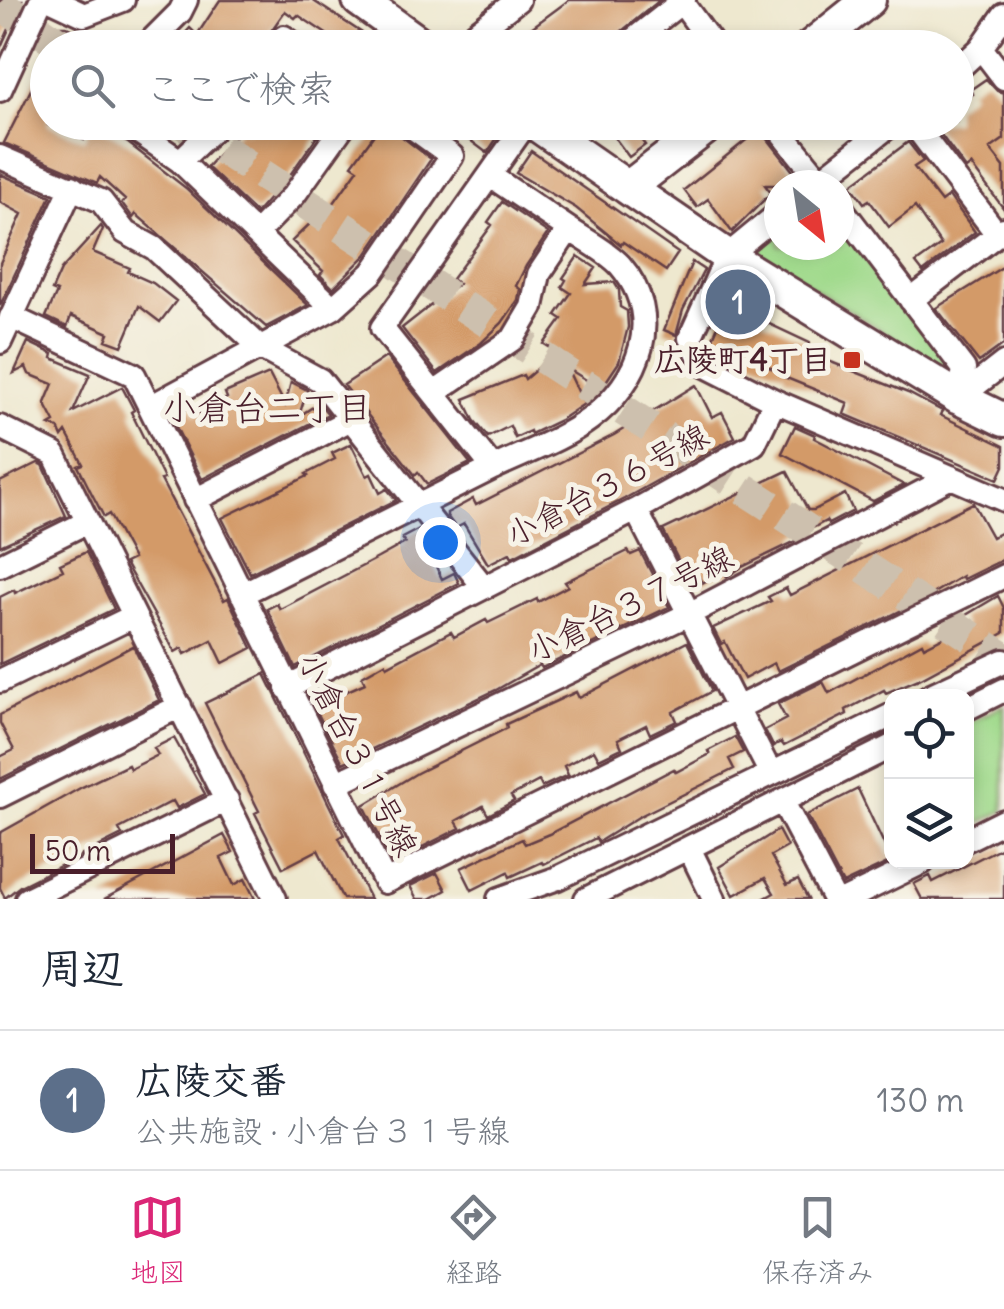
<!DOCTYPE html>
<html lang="ja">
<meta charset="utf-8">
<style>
:root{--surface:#fff;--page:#f2f2f3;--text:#1f2937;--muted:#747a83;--line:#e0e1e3;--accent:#db2777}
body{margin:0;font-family:Delius,"Klee One",sans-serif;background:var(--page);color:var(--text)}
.controls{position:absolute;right:30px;bottom:30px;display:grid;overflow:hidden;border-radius:20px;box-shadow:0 5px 15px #0003}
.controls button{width:90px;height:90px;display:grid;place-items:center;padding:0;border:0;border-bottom:2px solid var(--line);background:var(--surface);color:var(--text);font:50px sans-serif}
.compass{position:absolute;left:764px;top:170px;width:90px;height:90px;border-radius:50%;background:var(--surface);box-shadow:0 5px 15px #0003;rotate:150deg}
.scale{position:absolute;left:30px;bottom:25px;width:145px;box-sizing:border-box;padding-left:10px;border:5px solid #4a1f2b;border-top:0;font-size:28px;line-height:35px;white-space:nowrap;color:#4a1f2b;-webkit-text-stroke:8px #f7f3e8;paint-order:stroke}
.you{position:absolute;left:440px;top:542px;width:35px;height:35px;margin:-25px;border:8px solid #fff;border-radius:50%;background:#1a73e8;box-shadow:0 0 0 15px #1a73e833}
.badge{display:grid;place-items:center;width:65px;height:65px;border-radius:50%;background:var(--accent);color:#fff;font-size:32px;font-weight:700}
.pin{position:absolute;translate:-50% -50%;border:5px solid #fff;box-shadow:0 2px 10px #0006}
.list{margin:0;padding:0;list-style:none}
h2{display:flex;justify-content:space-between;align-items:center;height:130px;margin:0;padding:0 40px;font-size:42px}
h2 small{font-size:32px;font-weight:400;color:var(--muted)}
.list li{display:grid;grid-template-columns:65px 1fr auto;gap:30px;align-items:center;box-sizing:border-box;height:140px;padding:0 40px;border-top:2px solid var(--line)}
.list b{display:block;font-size:38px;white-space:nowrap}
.list p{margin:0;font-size:32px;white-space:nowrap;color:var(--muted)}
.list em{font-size:32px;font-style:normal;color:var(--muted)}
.icon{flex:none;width:55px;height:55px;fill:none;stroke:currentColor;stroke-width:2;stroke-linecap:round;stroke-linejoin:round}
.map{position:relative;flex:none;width:1004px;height:899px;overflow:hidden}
.search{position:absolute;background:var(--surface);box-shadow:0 5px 15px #0003;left:30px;right:30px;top:30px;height:110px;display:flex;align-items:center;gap:25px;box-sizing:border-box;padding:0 35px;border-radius:55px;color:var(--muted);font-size:38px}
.sheet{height:270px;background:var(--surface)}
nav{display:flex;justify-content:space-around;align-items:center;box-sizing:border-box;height:140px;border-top:2px solid var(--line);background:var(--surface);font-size:28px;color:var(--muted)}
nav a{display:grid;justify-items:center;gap:5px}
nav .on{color:var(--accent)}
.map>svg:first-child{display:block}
.green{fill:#a1da8d;stroke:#767c5c;stroke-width:2.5}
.building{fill:#d39a68}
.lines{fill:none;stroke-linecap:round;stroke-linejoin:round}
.secondary-tunnel{stroke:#cdc0ae;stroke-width:32;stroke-dasharray:32 16;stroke-linecap:butt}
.street-casing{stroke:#633d44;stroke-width:28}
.secondary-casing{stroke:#633d44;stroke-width:38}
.street{stroke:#fff;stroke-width:22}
.secondary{stroke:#fff;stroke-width:32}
.poi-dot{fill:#c8321e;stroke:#f7f3e8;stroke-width:4}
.labels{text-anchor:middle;stroke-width:10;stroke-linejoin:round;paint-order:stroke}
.poi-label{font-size:32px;font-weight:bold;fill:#4a1f2b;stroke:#f7f3e8;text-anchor:end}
.street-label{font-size:32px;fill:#4a1f2b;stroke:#f7f3e8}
.neighbourhood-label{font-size:35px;fill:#4a1f2b;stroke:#f7f3e8}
</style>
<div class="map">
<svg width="1004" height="899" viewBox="0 0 1004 899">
<rect width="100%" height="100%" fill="#f7f3e8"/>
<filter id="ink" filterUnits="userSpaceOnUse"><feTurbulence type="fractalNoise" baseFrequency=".01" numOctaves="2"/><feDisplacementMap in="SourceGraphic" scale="20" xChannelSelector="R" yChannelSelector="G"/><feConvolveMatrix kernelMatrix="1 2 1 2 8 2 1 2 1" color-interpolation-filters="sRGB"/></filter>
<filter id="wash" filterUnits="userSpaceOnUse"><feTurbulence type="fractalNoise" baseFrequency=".0048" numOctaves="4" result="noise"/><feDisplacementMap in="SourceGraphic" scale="40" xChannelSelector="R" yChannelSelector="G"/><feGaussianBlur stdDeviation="2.25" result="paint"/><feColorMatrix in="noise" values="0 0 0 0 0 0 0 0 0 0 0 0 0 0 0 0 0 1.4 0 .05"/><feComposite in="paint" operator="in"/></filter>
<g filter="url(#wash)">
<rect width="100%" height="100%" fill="#eee8cf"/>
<!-- green -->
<path class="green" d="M839 217 953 368 937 365 760 255 758 240 779 223V245H839Z
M1004 705V811L966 830V724Z"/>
<g id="blocks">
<!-- building -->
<path class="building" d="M0 0H22L0 49Z
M220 0H312L385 48H319L328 35 298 15 295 18 285 11 259 48H172L190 28 197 35Z
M569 0H660L601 48H504Z
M60 26H66L107 48H50Z
M48 56V125L84 140 92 124 128 143 187 189 308 305 266 327 136 214 133 218 122 203 125 200 100 177 97 183 4 143Z
M986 79 997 91 1004 93V139L990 149 1004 167V209L971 165 966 169 933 124 956 122V107L973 94 970 90Z
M253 122H284L293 128 297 122H327L292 172 256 213 207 167 242 128 247 132Z
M383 122 431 159 366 255 333 288 320 275 323 271 292 241 320 214 324 217 358 169 352 165Z
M446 122H481L499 135 487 153Z
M603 122H668L642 141 645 145 629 157Z
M760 129 799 179 790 185H765L771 193 732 232 708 199 697 207 684 190Z
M908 142 923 161 914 167 941 202 949 196 975 232 923 272 916 263 941 245 915 207 889 227 869 200 864 203 851 185Z
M531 151 678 253 666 271 623 242 621 245 576 208 516 173Z
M0 174 51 196 0 306V263L22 214 0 202Z
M502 202 548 233 526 266 516 286 520 289 518 300 502 323 481 343 437 373 402 328 458 284 452 279 492 225 488 222Z
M101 226 103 229 93 252 130 268 128 272 153 283 176 301 160 322 139 306 122 346 106 340 109 333 71 316 67 327 46 317 57 292 52 290 61 270Z
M578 256 596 268 585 284 614 282 619 290 620 307 627 311 628 327 619 362 601 389 567 368 584 404 560 420 531 434 530 431 515 438 510 426 488 437 474 420 464 399 523 375 525 379 557 352 544 344 562 319 556 315 571 293 562 287 566 280 563 278Z
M692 262 704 270 683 310 676 335 664 330Z
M1004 266V344L979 362 936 308Z
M733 290 751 299 744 312 810 343 806 352 908 393 942 411 940 415 1004 446V466L998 479 844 414 848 403 784 377 785 374 734 352 731 359 714 353 710 345Z
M28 342 53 354 52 358 90 374 73 412 122 387 134 410 131 412 164 479 161 480 224 600 228 598 252 648 223 663 212 640 185 654 182 648 175 652 125 563 133 559 109 514 104 517 92 494 78 466 83 464 66 432 62 437 58 428 50 425 55 422 45 403 53 384 29 374 26 367 14 373Z
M386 357 470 463 427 484 418 472 415 475 344 385Z
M269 374 285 405 291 382 307 390 299 416 319 403 328 414 202 479 171 417 191 407 195 415 227 398 225 393Z
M696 385 712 417 722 412 735 437 624 499 512 557 510 553 488 564 464 524 456 528 447 516V513L473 499 476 505 614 435Z
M795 426 815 435 814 438 904 485 873 501 782 453Z
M351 444 367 476 371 474 380 493 387 489 396 500 250 573 222 518 308 476 306 474 335 459 332 453Z
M38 463 43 465 66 516 0 546V482Z
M787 471 808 510H814L845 494 853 511 828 524 826 521 794 538 796 541 742 567 727 577 724 571 702 583 698 576 689 581 663 530Z
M973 503 992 537 1004 531V559L963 579 962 576 922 600 778 671 774 663 744 679 725 642 721 644 713 628 771 601 768 597 786 588 790 595Z
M419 529 430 544 426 546 442 579 454 573 459 583 295 667 267 609 277 604 280 609 378 558 405 543 402 538Z
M628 551 631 555 640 551 669 607 542 668 540 665 496 690 343 763 314 706 365 683 362 676 385 663 387 666 451 632 454 637 486 620 488 623 537 599 538 602 568 586 565 582Z
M86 552 114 609 0 664V597L14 590 15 593 63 570 60 564Z
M998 596 1004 608V633L921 678 886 693 884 690 846 710 847 714 784 746 781 742 773 746 765 730 786 719 778 704 823 682 829 693 922 643 924 647 965 626 961 618Z
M687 642 712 691 673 712 677 721 650 734 646 725 618 739 622 748 599 759 594 750 564 766 568 775 542 787 539 781 511 796 514 801 488 815 483 806 456 821 460 828 392 862 364 805 417 773 507 728 506 724 576 692 579 698Z
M133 646 159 700 0 779V757L14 750 0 723V715Z
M265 674 344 835 339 838 370 899H343L318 850 283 868 255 813 259 811 205 703Z
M735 737 743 752 729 759 734 769 640 816 598 842 596 838 544 864 542 862 510 877 508 872 472 890 461 868 522 839 525 844 549 834 674 769 676 772 710 754 708 751Z
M174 738 205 794 177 808 173 801 119 829 122 835 20 886 5 898 0 888V833L82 787 128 765 130 769 158 755 154 748Z
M858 789 892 861 843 884 807 815Z
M778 830 787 847 771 856 787 885 798 880 808 899H763L774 893 765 878 734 895 719 867Z
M224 835 233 852 221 858 234 885 245 879 255 899H104Z
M1004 846V899H922L914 884 930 876 933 882Z
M437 873 446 890 430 899H417L410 886Z"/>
</g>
</g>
<g filter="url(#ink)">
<use href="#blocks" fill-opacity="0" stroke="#633d44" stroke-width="2.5"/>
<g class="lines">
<!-- secondary-tunnel -->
<path class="secondary-tunnel" d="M0 4 66 48
M181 122 1004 658"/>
<!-- street casing -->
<g class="street-casing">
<path id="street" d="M52 0 84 15 123 0
M680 0 715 48
M144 48 180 12 186 0
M276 48 284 37 299 48
M456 48 518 0
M623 48 684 0
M981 48 1004 78
M956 71 981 48 1004 15
M0 90 41 0
M124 122 180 161 333 308 150 407
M773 122 824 185
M912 122 997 234
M0 157 101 201 125 232 154 248 261 348 320 380 483 586
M180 161 221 122
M814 185 894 122
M839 205 964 369 959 398
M779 213 727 256 690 338 704 365 775 401 1004 500
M256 234 294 195 346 122
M911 300 1004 229
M333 308 372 273 452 156 405 122
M11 317 134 375 385 882 1004 576
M0 342 72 187
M434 393 513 339 532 307 539 274 569 229 492 177
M959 398 1004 363
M0 427 54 454 275 899
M493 468C524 453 562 440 590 419 640 382 665 317 620 265 607 251 585 240 569 229
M195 500 351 419
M636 510 771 774
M0 565 87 522
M242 594 493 468 382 328 527 122
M0 681 134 616
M287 688 636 510 754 444 775 401
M929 696 1004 661
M966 709 1004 690
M335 784 689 614 951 477
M0 796 180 706
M783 802 834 899
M966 840 1004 821
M689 848 714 899
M27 899 227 800
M499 899 558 878 892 715
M586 899 892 746
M847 899 923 862"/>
</g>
<!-- secondary casing -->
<g class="secondary-casing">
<path id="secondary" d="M359 0 426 48
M809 48 869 0
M533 122 628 188
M713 122 628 188 727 256 959 398 1004 420"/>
</g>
<!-- street -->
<use href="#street" class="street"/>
<!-- secondary -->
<use href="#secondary" class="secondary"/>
</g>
</g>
<!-- markers -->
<rect class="poi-dot" x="842" y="350" width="20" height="20" rx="5"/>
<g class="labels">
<!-- poi labels -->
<g class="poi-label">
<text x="832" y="371">広陵町4丁目</text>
</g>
<!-- street labels -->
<g class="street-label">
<text transform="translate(607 485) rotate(-28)" y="11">小倉台３６号線</text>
<text transform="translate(630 604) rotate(-26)" y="11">小倉台３７号線</text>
<text transform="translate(358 754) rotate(63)" y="11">小倉台３１号線</text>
</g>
<!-- neighbourhood labels -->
<g class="neighbourhood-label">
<text x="267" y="420">小倉台二丁目</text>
</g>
</g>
</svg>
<div class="controls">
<button><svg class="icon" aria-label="locate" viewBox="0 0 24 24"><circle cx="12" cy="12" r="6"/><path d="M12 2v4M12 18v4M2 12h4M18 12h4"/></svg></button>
<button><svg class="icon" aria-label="layers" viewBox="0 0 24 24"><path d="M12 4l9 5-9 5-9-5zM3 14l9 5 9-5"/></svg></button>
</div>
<svg class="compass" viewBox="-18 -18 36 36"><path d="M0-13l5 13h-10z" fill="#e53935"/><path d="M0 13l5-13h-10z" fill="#747a83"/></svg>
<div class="scale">50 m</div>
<div class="you"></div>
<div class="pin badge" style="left:738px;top:302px;background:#5c6f8a">1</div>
<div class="search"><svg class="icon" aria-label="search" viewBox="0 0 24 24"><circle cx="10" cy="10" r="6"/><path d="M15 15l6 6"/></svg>ここで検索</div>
</div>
<section class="sheet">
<h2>周辺<small></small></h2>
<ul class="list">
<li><span class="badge" style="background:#5c6f8a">1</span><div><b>広陵交番</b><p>公共施設 · 小倉台３１号線</p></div><em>130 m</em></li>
</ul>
</section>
<nav>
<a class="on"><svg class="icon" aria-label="map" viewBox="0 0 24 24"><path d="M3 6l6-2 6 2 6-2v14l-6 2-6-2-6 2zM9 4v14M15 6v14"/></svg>地図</a>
<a><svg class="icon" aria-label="directions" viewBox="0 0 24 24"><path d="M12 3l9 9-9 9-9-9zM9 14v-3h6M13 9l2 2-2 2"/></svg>経路</a>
<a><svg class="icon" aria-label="saved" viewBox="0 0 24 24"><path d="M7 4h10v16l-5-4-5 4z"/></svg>保存済み</a>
</nav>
